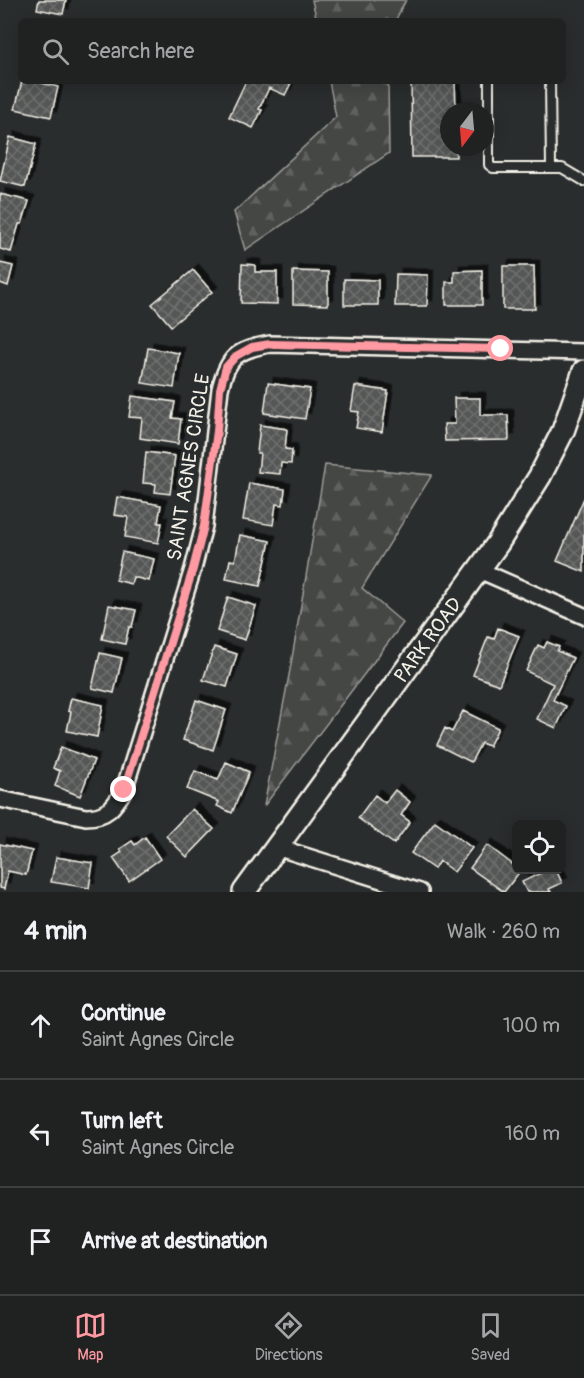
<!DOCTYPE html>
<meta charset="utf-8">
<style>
:root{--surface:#202222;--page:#2d2f2f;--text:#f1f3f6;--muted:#a2a4a5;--line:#3d3f40;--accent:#ff9aa2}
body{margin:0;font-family:Pangolin,sans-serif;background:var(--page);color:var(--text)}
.controls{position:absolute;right:18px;bottom:18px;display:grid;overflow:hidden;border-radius:9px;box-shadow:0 3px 15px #0003}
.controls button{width:54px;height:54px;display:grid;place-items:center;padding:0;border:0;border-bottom:2px solid var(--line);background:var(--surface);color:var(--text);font:30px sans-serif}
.compass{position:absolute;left:440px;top:102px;width:54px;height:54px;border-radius:50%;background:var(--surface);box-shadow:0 3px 15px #0003;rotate:196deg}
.stop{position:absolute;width:18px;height:18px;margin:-14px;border:4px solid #ff9aa2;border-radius:50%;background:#fff}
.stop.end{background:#ff9aa2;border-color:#fff;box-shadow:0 2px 6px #0008}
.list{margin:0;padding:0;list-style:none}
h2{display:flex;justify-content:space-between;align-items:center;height:78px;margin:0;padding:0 24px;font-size:26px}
h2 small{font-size:20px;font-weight:400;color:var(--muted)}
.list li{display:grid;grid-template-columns:39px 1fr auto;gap:18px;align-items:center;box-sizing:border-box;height:108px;padding:0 24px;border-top:2px solid var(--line)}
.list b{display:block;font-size:22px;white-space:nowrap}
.list p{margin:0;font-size:20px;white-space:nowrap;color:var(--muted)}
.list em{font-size:20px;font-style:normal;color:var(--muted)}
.icon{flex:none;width:33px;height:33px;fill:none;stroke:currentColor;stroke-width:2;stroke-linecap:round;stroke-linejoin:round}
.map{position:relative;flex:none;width:584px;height:892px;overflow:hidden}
.search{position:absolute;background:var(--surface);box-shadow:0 3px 15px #0003;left:18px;right:18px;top:18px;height:66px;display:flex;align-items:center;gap:15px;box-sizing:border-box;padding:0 21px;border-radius:9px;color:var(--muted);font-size:22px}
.sheet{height:402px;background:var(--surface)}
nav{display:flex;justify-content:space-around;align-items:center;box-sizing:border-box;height:84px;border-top:2px solid var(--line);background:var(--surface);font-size:16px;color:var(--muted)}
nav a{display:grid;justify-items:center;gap:3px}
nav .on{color:var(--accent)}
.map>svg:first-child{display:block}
.forest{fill:url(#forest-firs);stroke:#9c9c96;stroke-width:1.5}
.building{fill:url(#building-cross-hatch);stroke:#f4f1e8;stroke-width:1.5;filter:url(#shadow)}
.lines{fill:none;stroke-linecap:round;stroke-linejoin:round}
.lane-casing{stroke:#f4f1e8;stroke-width:12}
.street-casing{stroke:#f4f1e8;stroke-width:20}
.secondary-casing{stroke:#f4f1e8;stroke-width:26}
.lane{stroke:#2a2d2e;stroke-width:8}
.street{stroke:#2a2d2e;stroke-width:15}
.secondary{stroke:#2a2d2e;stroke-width:21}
.route{stroke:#ff9aa2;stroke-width:8}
.labels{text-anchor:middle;stroke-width:5;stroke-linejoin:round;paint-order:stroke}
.street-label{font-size:20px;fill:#f4f1e8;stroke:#2a2d2e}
</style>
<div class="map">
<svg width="584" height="892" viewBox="0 0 584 892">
<defs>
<pattern id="forest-firs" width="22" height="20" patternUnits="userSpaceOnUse" patternTransform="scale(1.5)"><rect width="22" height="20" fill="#444645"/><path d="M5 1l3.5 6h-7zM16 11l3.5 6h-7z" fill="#606160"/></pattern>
<pattern id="building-cross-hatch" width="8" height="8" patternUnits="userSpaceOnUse" patternTransform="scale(1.5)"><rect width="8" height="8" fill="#555756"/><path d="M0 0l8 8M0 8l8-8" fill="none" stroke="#6e706e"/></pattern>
<filter id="shadow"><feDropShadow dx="5.5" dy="-5.5" stdDeviation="0" flood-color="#0009"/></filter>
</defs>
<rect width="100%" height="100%" fill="#2a2d2e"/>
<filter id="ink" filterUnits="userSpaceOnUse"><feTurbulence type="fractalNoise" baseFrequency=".0167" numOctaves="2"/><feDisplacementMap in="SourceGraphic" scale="12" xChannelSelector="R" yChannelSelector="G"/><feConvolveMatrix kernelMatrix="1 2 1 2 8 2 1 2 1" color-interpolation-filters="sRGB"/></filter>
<g filter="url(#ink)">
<!-- forest -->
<path class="forest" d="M312 0H406L395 21H317Z
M329 81H388L389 153 245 250 234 212 336 117Z
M325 465 432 475 362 588 403 623 264 806 290 670Z"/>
<!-- building -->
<path class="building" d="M39 0H66L63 14 37 9Z
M22 81H33L58 87 51 117 15 109Z
M246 81H292L285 95 269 88 259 109 262 110 253 128 229 117Z
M411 81H455L456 111H449V147H456V157H412Z
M10 137 36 144 25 187 0 181Z
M0 194 29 201 22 224H19L11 252 0 249Z
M0 263 13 266 8 286 0 283Z
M242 264 255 265V272H277V304L241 303Z
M503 266H534L535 309H503Z
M193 270 212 292 171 326 152 304Z
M482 270V305H446V282H454V271Z
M293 271 328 272V305L293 304Z
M396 274 428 275 427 306H395Z
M344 279 378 280V305H344Z
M148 348 179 353 174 388 142 383Z
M268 383 310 389 305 419 264 413Z
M355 386 388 391 382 432 356 428 359 412 351 411Z
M132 396 175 402 172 418 181 419 178 444 140 438 142 418 129 417Z
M454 398H480V415H508L509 440 445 441 444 424H455Z
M260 425 287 429 285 449 292 450 291 464 281 463 280 474 258 472 260 453H257Z
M146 452 175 456 170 494 155 492 156 484 143 483Z
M249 483 285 489 283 505 276 504 273 525 243 520Z
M117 497 161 505 158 523H162L158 543 125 537 128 517 114 515Z
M584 498V572L557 561Z
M240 535 270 541 260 586 226 579 230 560 235 561Z
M122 552 154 559 149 581 133 577 131 584 116 580Z
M228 597 256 606 245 640 217 631Z
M109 605 136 610 132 627H129L125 644 102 639Z
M498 628 519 636 499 685 473 675 488 637 494 639Z
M547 642 559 647 557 651 573 658 553 700 566 706 556 728 537 719 553 684 526 671 538 645 544 648Z
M214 647 237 654 227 687 203 680Z
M100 653 122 658 114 693 92 688Z
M71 698 103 705 97 737 67 731 71 712 68 711Z
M196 700 226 710 213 750 183 740Z
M463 711 498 728 489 746 481 743 471 762 437 745 445 728 452 732Z
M61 747 94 760 80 796 55 786 60 771 53 768Z
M226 762 249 772 232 813 217 806 219 802 187 789 195 771 218 780Z
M395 790 410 802 401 815 410 822 394 844 358 818 375 795 385 803Z
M192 809 214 829 187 857 166 836Z
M435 821 472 848 454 872 439 861 434 869 411 853Z
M145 837 160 859 129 881 113 858 122 852 120 849 132 841 135 845Z
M0 844 32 851 26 875 8 871 4 889 0 888Z
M487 845 516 867V870H521L504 892 470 868Z
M56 857 93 863 89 888 51 882Z
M547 870H556L562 883 549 889 551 892H527L522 882Z"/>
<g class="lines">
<!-- lane casing -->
<g class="lane-casing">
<path id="lane" d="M489 81V165L493 168H562L584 181
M550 81 551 168"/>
</g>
<!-- street casing -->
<g class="street-casing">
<path id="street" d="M479 570 584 616
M0 799 86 817C107 817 114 807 124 790L193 569 204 526 220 389C228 356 237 350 270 344L584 352
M276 847 420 892"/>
</g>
<!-- secondary casing -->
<g class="secondary-casing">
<g id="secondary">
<path id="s1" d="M244 892 498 543 540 476 563 431 584 371"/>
</g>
</g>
<!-- lane -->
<use href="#lane" class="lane"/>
<!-- street -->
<use href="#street" class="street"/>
<!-- secondary -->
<use href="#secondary" class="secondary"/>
</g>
</g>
<g class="lines" filter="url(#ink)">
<!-- route -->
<path class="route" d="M124 790 193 569 204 526 217 431 220 389 226 367 236 356 252 347 270 344 501 349"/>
</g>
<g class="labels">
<!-- street labels -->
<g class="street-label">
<text transform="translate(188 467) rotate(-81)" y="7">SAINT AGNES CIRCLE</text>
<text dy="7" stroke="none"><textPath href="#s1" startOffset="312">PARK ROAD</textPath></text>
</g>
</g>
</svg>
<div class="controls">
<button><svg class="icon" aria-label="locate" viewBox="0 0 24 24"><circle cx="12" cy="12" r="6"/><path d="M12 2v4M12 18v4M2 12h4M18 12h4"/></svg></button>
</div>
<svg class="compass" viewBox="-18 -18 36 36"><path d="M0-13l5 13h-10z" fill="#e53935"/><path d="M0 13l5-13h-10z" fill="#a2a4a5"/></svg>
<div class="stop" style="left:501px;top:349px"></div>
<div class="stop end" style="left:124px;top:790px"></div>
<div class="search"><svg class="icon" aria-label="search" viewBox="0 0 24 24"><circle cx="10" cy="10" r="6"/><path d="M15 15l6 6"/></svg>Search here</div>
</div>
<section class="sheet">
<h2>4 min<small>Walk · 260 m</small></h2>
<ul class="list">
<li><svg class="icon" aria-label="ahead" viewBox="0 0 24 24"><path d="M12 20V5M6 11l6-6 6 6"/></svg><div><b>Continue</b><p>Saint Agnes Circle</p></div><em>100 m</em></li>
<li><svg class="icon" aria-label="left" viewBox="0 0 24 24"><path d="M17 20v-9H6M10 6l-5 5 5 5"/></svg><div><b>Turn left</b><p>Saint Agnes Circle</p></div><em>160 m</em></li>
<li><svg class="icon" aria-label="arrive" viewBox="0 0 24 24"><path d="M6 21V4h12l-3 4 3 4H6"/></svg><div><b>Arrive at destination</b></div></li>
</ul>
</section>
<nav>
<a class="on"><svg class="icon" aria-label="map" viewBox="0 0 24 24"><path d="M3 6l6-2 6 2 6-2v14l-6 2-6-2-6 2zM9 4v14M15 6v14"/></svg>Map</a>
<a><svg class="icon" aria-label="directions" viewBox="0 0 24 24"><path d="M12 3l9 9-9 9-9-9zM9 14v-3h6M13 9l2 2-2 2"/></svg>Directions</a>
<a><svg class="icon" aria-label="saved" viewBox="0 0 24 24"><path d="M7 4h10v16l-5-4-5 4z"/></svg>Saved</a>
</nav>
